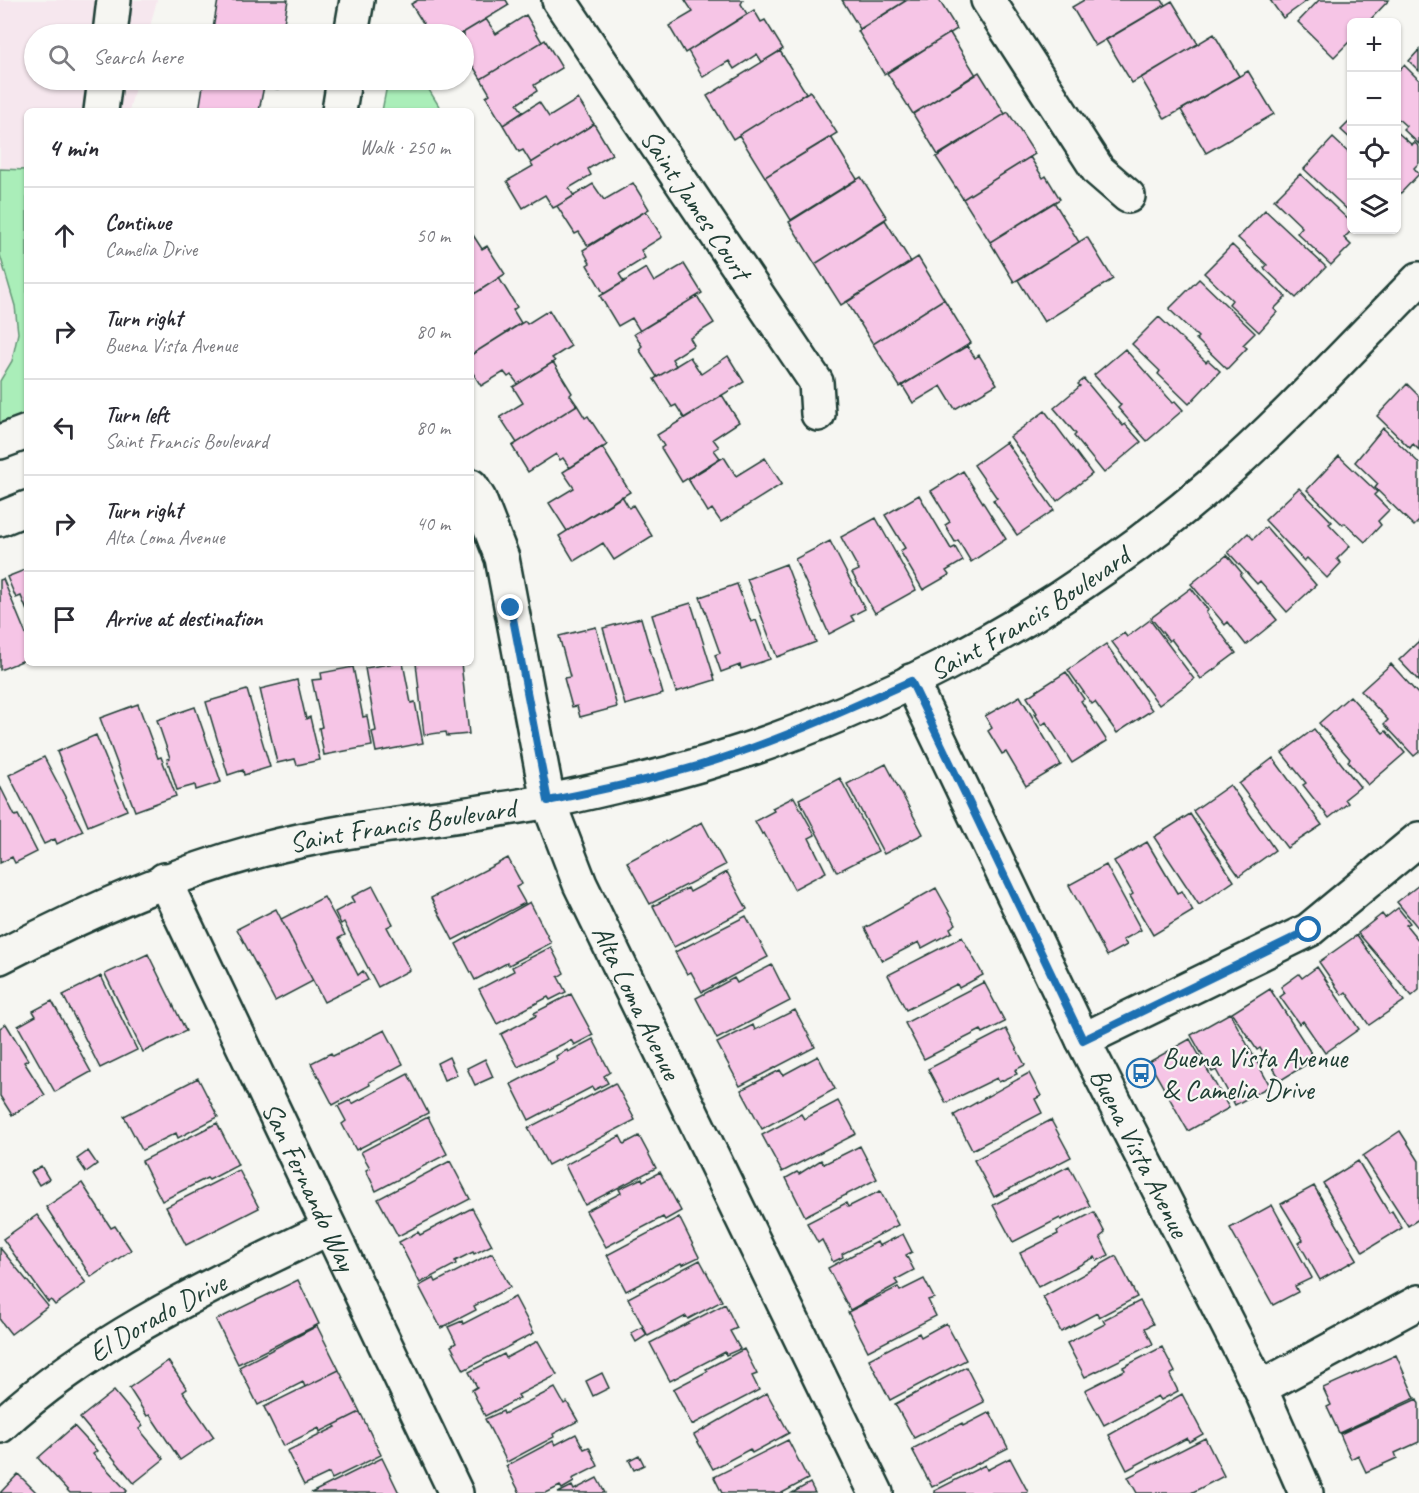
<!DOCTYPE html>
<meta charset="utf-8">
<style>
:root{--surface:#fff;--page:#f2f2f3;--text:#2b2b33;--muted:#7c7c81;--line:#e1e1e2}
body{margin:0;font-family:Caveat,sans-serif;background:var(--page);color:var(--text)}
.controls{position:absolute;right:18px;top:18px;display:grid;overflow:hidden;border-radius:9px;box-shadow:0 2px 4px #0004}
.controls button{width:54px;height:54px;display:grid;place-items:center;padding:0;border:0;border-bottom:2px solid var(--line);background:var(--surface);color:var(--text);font:30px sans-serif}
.stop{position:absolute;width:18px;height:18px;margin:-14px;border:4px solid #1f6fb2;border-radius:50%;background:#fff}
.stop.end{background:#1f6fb2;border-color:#fff;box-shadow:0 2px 6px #0008}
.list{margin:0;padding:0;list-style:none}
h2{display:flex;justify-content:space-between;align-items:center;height:78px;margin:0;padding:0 24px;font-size:26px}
h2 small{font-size:20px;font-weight:400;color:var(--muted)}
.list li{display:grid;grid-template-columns:39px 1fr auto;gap:18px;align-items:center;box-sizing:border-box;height:96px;padding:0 24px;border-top:2px solid var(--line)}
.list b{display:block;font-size:22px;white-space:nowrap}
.list p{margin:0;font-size:20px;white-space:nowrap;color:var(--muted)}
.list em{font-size:20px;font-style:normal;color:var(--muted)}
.icon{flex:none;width:33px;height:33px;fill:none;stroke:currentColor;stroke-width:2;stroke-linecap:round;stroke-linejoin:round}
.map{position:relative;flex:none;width:1419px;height:1493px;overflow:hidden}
.search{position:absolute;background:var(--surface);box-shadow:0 2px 4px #0004;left:24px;top:24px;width:450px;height:66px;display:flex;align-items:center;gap:15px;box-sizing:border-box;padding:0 21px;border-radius:33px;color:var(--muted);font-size:22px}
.panel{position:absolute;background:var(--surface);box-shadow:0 2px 4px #0004;left:24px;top:108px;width:450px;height:558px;border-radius:9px}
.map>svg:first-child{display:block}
.built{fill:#f6e7ee}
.green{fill:#aaeeb9;stroke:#649676;stroke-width:1.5}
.building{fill:#f6c5e6;stroke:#1f3d34;stroke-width:1.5}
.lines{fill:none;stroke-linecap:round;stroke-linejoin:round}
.minor-casing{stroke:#1f3d34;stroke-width:38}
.minor{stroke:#f6f6f2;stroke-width:33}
.route{stroke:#1f6fb2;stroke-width:8}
.labels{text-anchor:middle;stroke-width:4.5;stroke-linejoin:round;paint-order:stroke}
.street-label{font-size:28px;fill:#1f3d34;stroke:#f6f6f2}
.poi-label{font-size:28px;fill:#1f3d34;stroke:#f6f6f2;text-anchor:start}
</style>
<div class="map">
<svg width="1419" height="1493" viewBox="0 0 1419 1493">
<rect width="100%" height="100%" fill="#f6f6f2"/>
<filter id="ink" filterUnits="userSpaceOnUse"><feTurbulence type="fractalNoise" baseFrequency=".0167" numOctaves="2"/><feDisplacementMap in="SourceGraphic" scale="12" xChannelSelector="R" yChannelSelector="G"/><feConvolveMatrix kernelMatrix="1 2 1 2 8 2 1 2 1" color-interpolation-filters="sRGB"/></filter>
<g filter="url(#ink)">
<!-- built -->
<path class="built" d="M0 0H157L148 34H34V80H137L129 111H27V443L0 452Z"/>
<!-- green -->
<path class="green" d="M388 80H423L442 111H382Z
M0 169 27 170V420L0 430V381L12 361 18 333 15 306 0 255Z"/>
<!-- building -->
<path class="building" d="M218 0H288L282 34H212Z
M418 0H506L509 5 461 34H435L434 32 430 34 411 4Z
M685 0H743L741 4 747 14 685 53 669 26 693 12Z
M842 0H907L860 29Z
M907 0H939L957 29 884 74 858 31Z
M1084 0H1162L1165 5 1095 46 1072 7Z
M1270 0H1308L1283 18Z
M1319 0H1389L1368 22H1352V39L1334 57 1298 22Z
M1172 1 1198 44 1132 83 1106 40Z
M754 10 761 22 765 20 783 49 762 62 757 54 734 69 729 61 703 77 688 51Z
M526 15 542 42 481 79 473 66 468 68 464 60V34H461L486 19 496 34Z
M950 33 976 75 913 114 887 73Z
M1214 34 1239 76 1165 119 1141 78Z
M545 40 562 68 534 85 537 91 517 104 523 112 503 125 486 97 490 94 481 79Z
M1419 50V71L1409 61Z
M780 51 806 93 733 139 707 96Z
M1404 65 1419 80V144L1403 129 1406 126 1396 117V73Z
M1248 71 1274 114 1206 153 1181 110Z
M979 72 1005 114 938 155 913 114Z
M204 80H226L264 86 259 111H199Z
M226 80H280L278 89Z
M810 91 837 133 765 177 739 135Z
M578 99 594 124 531 163 523 150 519 152 503 125 539 102 549 117Z
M1008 112 1035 154 963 199 936 157Z
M1352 119V140L1341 130Z
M594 124 612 154 588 169 591 175 569 188 574 196 557 206 553 208 545 195 523 208 507 181 533 166 531 163Z
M1396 131 1412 145 1414 142 1419 147V163L1414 168 1419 174 1400 194 1396 190Z
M831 137 857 179 791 220 765 177Z
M1333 138 1352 156V214L1304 169Z
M1030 157 1043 178 1046 176 1060 199 990 242 963 199Z
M1300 174 1352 223V230L1344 238 1351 245 1331 265 1297 233 1302 227 1274 200Z
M861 177 887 218 815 264 789 222Z
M633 183 649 209 588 246 579 232 575 234 557 206 593 184 604 200Z
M1054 202 1079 242 1014 282 990 242Z
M1265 210 1326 267 1296 298 1264 268 1267 265 1238 238Z
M646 211 662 237 641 250 645 258 619 274 624 282 604 294 587 265 590 263 583 250Z
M885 220 911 262 841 305 815 264Z
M473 235 482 249 487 246 505 274 471 296V236Z
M1087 237 1113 279 1044 322 1018 280Z
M1232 245 1286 297 1274 309 1277 312 1259 332 1229 304 1232 300 1204 273Z
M918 257 944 299 873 344 847 302Z
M684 264 702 293 640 331 632 318 618 326 600 296 646 268 654 282Z
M499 278 517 307 513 310 521 323 471 355V296Z
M1199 279 1255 333 1243 345 1247 348 1227 369 1196 339 1198 337 1169 309Z
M697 296 714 323 690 338 694 345 672 359 676 366 657 377 639 349 642 346 634 334Z
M944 299 971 343 900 387 873 344Z
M549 310 571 346 552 358 555 361 518 384 511 375 508 377 504 372 481 386 471 370V355L525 321 527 324Z
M1159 317 1206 362 1208 360 1220 371 1189 404 1158 374 1160 371 1132 344Z
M967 346 975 358 979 355 997 384 955 409 941 386 913 403 902 385Z
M1125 349 1173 403 1175 401 1183 410 1147 441 1118 408 1121 405 1094 375Z
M728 356 744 382 684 418 676 405 672 407 654 379 690 357 701 374Z
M553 362 572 393 570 395 577 405 517 443 500 417 523 403 513 387Z
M1084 379 1123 426 1125 424 1141 442 1104 473 1074 436 1076 434 1054 408 1080 386 1078 384Z
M1407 384 1419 396V450L1413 444 1410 448 1377 416Z
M722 395 739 422 713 439 719 447 714 450 720 458 682 482 661 448 664 446 657 435Z
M577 405 585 418 588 416 607 445 570 468 563 458 560 460 556 454 528 472 512 446Z
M1045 411 1092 474 1057 501 1010 437Z
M1383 428 1419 463V521L1414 526 1375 488 1378 484 1355 462Z
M1006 442 1054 510 1017 535 993 500 997 498 974 465Z
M602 447 630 492 567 531 549 503 574 488 563 472Z
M1339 456 1377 492 1374 495 1389 510 1378 521 1381 525 1365 542 1345 523 1343 525 1307 490Z
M724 457 736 476 765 458 782 484 721 522 712 509 708 512 688 479Z
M963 471 1006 539 971 562 958 540 955 542 945 525 950 522 931 491Z
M1299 488 1332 522 1329 524 1350 546 1337 559 1341 563 1327 578 1307 558 1304 561 1265 520Z
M919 495 951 549 955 547 963 561 946 571 949 575 923 590 900 551 905 548 885 515Z
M622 496 629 508 633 505 652 536 614 560 603 543 574 561 559 536Z
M876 518 916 590 875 613 852 573 859 570 841 537Z
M1266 527 1316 585 1287 612 1260 581 1257 584 1228 552 1248 533 1253 539Z
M830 541 865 609 851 616 854 621 829 634 795 559Z
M1227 555 1242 573 1240 575 1277 620 1246 645 1228 622 1225 625 1191 584Z
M786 564 816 642 777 657 747 579Z
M27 569V611L21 596 16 598 7 577Z
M3 579 27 637V659L0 670V580Z
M737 584 751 622 756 620 770 659 741 669 740 665 721 672 715 655 720 653 700 597Z
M1191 588 1208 610 1206 613 1236 653 1201 679 1171 639 1169 641 1151 618Z
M691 603 715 680 676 692 652 615Z
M641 618 663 694 625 705 603 628Z
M1150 620 1194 679 1159 705 1112 642 1124 633 1127 637Z
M596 627 617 707 580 717 577 706 572 707 564 678 570 677 559 636Z
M1419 641V681L1399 660Z
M1106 644 1152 710 1117 733 1095 702 1092 704 1068 670Z
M395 663H403L411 703 415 702 423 743 376 752 372 732 376 731 365 668Z
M416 663H461L469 734 447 736 446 732 424 735Z
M1391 664 1419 695V752L1414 756 1384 724 1388 720 1361 691Z
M353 667 363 717 367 716 372 746 324 755 319 728 322 727 312 680 322 679 321 673Z
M1066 672 1084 699 1081 701 1107 741 1072 763 1046 722 1042 725 1035 714 1037 713 1027 697Z
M297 680 306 719 310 717 320 760 297 765 295 759 277 763 260 689Z
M247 690 270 767 244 775 243 770 228 775 206 702Z
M1020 696 1061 765 1026 786 1006 752 1002 754 988 731 992 728 985 716Z
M1350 696 1383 733 1386 731 1405 753 1368 785 1348 761 1350 759 1319 723Z
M138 704 158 758 161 757 176 796 135 811 100 718Z
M195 707 221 782 196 790 195 785 177 790 167 759 170 758 157 720Z
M1314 729 1360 787 1345 799 1348 803 1329 818 1303 785 1306 783 1282 753Z
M96 735 127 810 88 826 57 752Z
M44 757 83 831 57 844 55 839 44 844 9 775Z
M1273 758 1322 825 1287 848 1239 784Z
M886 764 923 834 884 854 847 784Z
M840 778 878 851 837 872 799 799Z
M1230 785 1275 850 1239 876 1193 811Z
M0 786 15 816 18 815 37 852 15 863 12 857 0 863Z
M794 797 815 835 809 838 826 872 794 889 764 833 762 834 755 821 774 811 772 808Z
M1190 814 1234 881 1199 905 1154 837Z
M702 822 725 865 650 904 627 862Z
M1147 842 1177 893 1182 891 1193 911 1153 935 1130 896 1133 894 1114 861Z
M508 858 522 884 516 887 525 903 453 940 431 898Z
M1106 865 1141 930 1123 940 1127 945 1107 956 1069 885Z
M727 872 747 909 674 947 653 906 688 888 690 892Z
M1419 885V929L1397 902Z
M373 886 393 924 387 927 410 970 378 987 344 922 341 924 335 912 354 902 351 897Z
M936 888 956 924 950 928 952 932 922 948 919 942 882 961 865 928Z
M324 897 345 935 339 938 358 975 363 971 368 980 324 1002 281 919Z
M530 902 551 943 509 965 507 963 475 980 456 944Z
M1398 908 1410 923 1406 925 1419 941V990L1412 996 1358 933 1382 914 1385 918Z
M276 909 313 981 275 1001 237 929Z
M746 916 768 957 702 992 691 972 687 974 675 952Z
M1357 935 1404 1001 1369 1025 1346 992 1342 995 1319 962Z
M962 937 983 975 959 988 957 984 906 1010 888 975Z
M551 947 564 973 558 977 566 992 550 1000 548 997 497 1024 479 989 514 971 512 967Z
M148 954 186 1031 143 1052 105 974Z
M772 965 790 1001 717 1039 696 998 734 978 737 983Z
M1317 967 1359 1029 1325 1053 1303 1021 1299 1024 1280 997 1285 993 1281 987 1299 974 1302 978Z
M101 976 137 1050 100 1068 63 995Z
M984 982 1005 1022 983 1033 981 1030 924 1059 905 1023Z
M1270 989 1315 1059 1281 1080 1260 1048 1257 1050 1232 1013Z
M571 994 593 1035 574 1045 571 1040 518 1067 501 1034 536 1016 534 1013Z
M52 1001 91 1072 55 1092 18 1026 36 1016 33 1011Z
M795 1010 815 1047 740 1086 717 1043 753 1025 755 1030Z
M1230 1013 1270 1086 1235 1105 1216 1070 1212 1072 1191 1035Z
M6 1024 28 1060 24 1062 45 1095 12 1115 0 1096V1028Z
M1006 1029 1025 1065 1015 1070 1017 1074 999 1082 997 1078 946 1103 928 1069Z
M385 1030 403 1064 369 1082 370 1085 333 1105 311 1063 331 1053 333 1056Z
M593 1039 610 1072 604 1076 608 1083 594 1090 592 1087 529 1120 511 1084 557 1060 556 1056 567 1050 568 1052Z
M1190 1039 1229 1108 1188 1131 1149 1062Z
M818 1056 835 1089 762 1129 741 1090 780 1070 783 1075Z
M449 1057 457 1075 444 1080 437 1063Z
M485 1059 493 1077 475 1085 467 1068Z
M1029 1073 1041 1096 1035 1099 1042 1113 972 1150 954 1115Z
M408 1074 428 1113 356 1150 342 1124 346 1121 338 1106 350 1100 352 1104Z
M198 1078 218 1117 178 1138 176 1133 142 1150 124 1116Z
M615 1083 635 1120 548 1165 528 1128Z
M838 1101 856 1134 782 1172 762 1135 801 1114 804 1119Z
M428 1117 447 1154 376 1191 366 1170 370 1168 361 1152Z
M1051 1120 1071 1157 994 1197 974 1160Z
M217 1123 238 1165 209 1180 207 1178 162 1201 142 1161Z
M1400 1131 1419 1161V1219L1408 1226 1363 1156Z
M620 1136 624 1144 639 1136 656 1168 585 1205 565 1165Z
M860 1146 877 1179 805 1216 786 1178 797 1172 799 1174 821 1160 824 1164Z
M88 1151 97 1164 86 1172 77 1159Z
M450 1161 470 1199 398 1236 378 1199Z
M1358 1161 1389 1213 1392 1211 1402 1228 1363 1252 1323 1183Z
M41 1166 49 1179 39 1185 31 1172Z
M1069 1166 1090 1206 1061 1220 1060 1218 1013 1242 993 1205Z
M239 1170 259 1208 186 1245 166 1207Z
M660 1172 681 1211 665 1220 663 1217 606 1247 586 1211 621 1193 619 1189 642 1178 643 1181Z
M82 1183 111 1228 115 1226 131 1250 91 1277 46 1207Z
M1314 1186 1357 1259 1320 1280 1299 1243 1303 1240 1281 1204Z
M880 1191 898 1225 842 1254 843 1257 833 1262 822 1240 818 1243 807 1223 846 1203 848 1207Z
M1272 1205 1312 1278 1295 1286 1298 1292 1273 1305 1230 1228Z
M472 1208 492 1245 474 1254 473 1252 455 1261 456 1264 420 1283 399 1242 418 1232 420 1235Z
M1094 1212 1105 1233 1100 1237 1109 1255 1097 1261 1095 1257 1038 1287 1020 1253 1058 1234 1057 1231Z
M37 1215 86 1283 55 1305 51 1300 48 1302 3 1239Z
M679 1217 699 1257 682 1265 681 1263 626 1291 607 1255Z
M903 1234 912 1252 906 1255 914 1270 895 1280 898 1284 850 1310 828 1268 877 1242 879 1246Z
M0 1248 48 1306 11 1334 0 1320Z
M492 1253 510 1287 474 1306 476 1310 441 1328 419 1286 434 1278 436 1282Z
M1116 1256 1137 1297 1099 1317 1097 1313 1061 1332 1043 1297Z
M700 1260 722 1301 688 1319 686 1316 648 1336 628 1298Z
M924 1279 934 1298 928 1300 936 1316 868 1351 848 1312 898 1287 900 1291Z
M298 1280 319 1324 238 1364 216 1320Z
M515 1297 534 1333 464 1370 451 1346 456 1343 448 1327 462 1321 463 1324Z
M1140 1301 1153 1324 1145 1328 1153 1344 1085 1377 1067 1343 1105 1324 1103 1320Z
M725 1304 737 1328 730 1331 740 1349 726 1355 725 1352 670 1381 650 1343Z
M946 1323 966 1360 890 1400 869 1359 919 1333 921 1337Z
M317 1326 339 1370 305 1387 303 1382 258 1405 239 1367Z
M642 1327 647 1335 636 1342 631 1333Z
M538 1341 557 1375 518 1395 520 1398 485 1416 472 1390 477 1387 469 1372 504 1354 506 1358Z
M1162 1347 1175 1372 1170 1375 1178 1391 1161 1400 1158 1396 1104 1425 1085 1390 1125 1370 1123 1367Z
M744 1349 757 1374 752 1376 759 1390 692 1425 673 1389 708 1371 706 1369Z
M1396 1355 1415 1398 1339 1433 1327 1407 1331 1405 1323 1388Z
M168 1361 187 1389 183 1392 214 1437 180 1460 150 1415 147 1416 129 1388Z
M966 1367 984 1402 914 1438 895 1404Z
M339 1370 360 1412 320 1432 319 1428 283 1446 264 1407Z
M602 1373 609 1388 593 1396 586 1381Z
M555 1388 564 1404 567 1402 578 1421 553 1434 554 1437 507 1462 485 1419 503 1411 504 1414Z
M114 1391 143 1426 139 1429 164 1459 134 1483 80 1418Z
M767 1393 789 1433 752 1453 750 1449 713 1469 694 1435Z
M1182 1394 1203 1434 1189 1442 1187 1438 1127 1470 1109 1435Z
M1417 1399 1419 1404V1442L1395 1453 1397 1458 1366 1472 1358 1455 1351 1459 1340 1434Z
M360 1412 381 1455 332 1479 329 1473 304 1485 287 1451 336 1427 334 1425Z
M990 1412 1008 1448 932 1487 912 1449 962 1423 963 1426Z
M74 1426 97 1451 93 1454 127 1491 125 1493H70L38 1458Z
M576 1434 584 1449 589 1447 598 1466 572 1479 574 1482 562 1489 560 1486 546 1493H520L506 1466 553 1441 555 1445Z
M1205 1438 1224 1476 1191 1493H1137L1128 1477Z
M788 1440 808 1479 782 1493H722L714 1477Z
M639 1455 644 1465 634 1470 629 1460Z
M382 1458 399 1493H311Z
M1010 1458 1028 1492 1026 1493H935L934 1491 985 1465 987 1470Z
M18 1474 37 1493H0Z
M597 1478 605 1493H558L572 1486 574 1490Z
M810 1483 815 1493H792Z"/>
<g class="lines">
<!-- minor casing -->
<g class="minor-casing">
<g id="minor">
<path id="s1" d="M559 0 816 382 818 414"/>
<path d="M988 0 1098 170 1128 196"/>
<path d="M110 34 114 0"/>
<path d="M351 34 357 0"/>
<path d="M101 111 105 80"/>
<path d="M339 111 344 80"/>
<path d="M0 442 27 432"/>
<path id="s2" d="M471 486 479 499 502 558 548 801 580 884 876 1493"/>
<path d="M0 519 27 508"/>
<path id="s3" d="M911 681 1083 1040 1260 1388 1306 1493"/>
<path id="s4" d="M164 880 456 1493"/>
<path id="s5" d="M0 957C84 913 169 875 261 850 356 825 453 819 548 801 577 796 606 788 635 782 843 733 1051 623 1212 484 1285 420 1351 348 1419 279"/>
<path d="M1083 1040 1309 930 1419 839"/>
<path d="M1260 1388 1419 1302"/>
<path id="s6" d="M0 1426C95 1338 214 1284 329 1228"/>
</g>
</g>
<!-- minor -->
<use href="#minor" class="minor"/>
</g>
</g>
<g class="lines" filter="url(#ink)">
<!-- route -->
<path class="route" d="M511 608 548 801C608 788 671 776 729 756 791 735 851 708 911 681L1083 1040 1309 930"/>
</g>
<!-- icons -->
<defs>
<g id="bus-ring" transform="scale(1.5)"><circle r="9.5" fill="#f6f6f2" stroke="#1f6fb2" stroke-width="1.5"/><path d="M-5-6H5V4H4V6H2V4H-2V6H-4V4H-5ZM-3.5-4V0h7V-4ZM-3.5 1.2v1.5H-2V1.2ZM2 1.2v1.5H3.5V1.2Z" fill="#1f6fb2"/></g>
</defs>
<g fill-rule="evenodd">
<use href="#bus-ring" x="1141" y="1073"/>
</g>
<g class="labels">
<!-- street labels -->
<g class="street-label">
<text dy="10" stroke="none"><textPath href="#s1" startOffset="246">Saint James Court</textPath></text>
<text dy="10" stroke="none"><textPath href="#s5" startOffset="1094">Saint Francis Boulevard</textPath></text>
<text dy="10" stroke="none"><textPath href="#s5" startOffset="426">Saint Francis Boulevard</textPath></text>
<text dy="10" stroke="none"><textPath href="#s2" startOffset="546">Alta Loma Avenue</textPath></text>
<text dy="10" stroke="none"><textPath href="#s3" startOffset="524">Buena Vista Avenue</textPath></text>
<text dy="10" stroke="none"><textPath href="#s4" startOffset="339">San Fernando Way</textPath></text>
<text dy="10" stroke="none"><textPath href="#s6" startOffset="192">El Dorado Drive</textPath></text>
</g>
<!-- poi labels -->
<g class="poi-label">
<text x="1162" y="1067">Buena Vista Avenue<tspan x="1162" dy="32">&amp; Camelia Drive</tspan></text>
</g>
</g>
</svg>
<div class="controls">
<button>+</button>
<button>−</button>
<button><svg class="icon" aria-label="locate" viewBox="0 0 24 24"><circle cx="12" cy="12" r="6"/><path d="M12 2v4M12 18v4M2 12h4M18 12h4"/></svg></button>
<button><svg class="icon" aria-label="layers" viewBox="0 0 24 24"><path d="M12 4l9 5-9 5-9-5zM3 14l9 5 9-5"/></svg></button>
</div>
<div class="stop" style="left:1309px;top:930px"></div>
<div class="stop end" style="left:511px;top:608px"></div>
<div class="search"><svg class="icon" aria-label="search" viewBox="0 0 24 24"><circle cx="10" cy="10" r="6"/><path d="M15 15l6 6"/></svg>Search here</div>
<section class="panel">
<h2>4 min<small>Walk · 250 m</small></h2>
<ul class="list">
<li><svg class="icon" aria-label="ahead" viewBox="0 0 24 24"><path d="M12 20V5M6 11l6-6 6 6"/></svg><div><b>Continue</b><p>Camelia Drive</p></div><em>50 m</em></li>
<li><svg class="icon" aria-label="right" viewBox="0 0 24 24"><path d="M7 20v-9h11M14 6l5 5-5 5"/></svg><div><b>Turn right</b><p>Buena Vista Avenue</p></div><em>80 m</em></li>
<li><svg class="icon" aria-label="left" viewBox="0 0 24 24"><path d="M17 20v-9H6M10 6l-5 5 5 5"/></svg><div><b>Turn left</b><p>Saint Francis Boulevard</p></div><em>80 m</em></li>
<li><svg class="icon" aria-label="right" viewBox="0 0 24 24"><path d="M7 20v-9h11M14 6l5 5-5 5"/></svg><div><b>Turn right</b><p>Alta Loma Avenue</p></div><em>40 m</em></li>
<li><svg class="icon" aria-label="arrive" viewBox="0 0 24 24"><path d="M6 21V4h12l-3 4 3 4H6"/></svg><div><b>Arrive at destination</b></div></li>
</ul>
</section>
</div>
